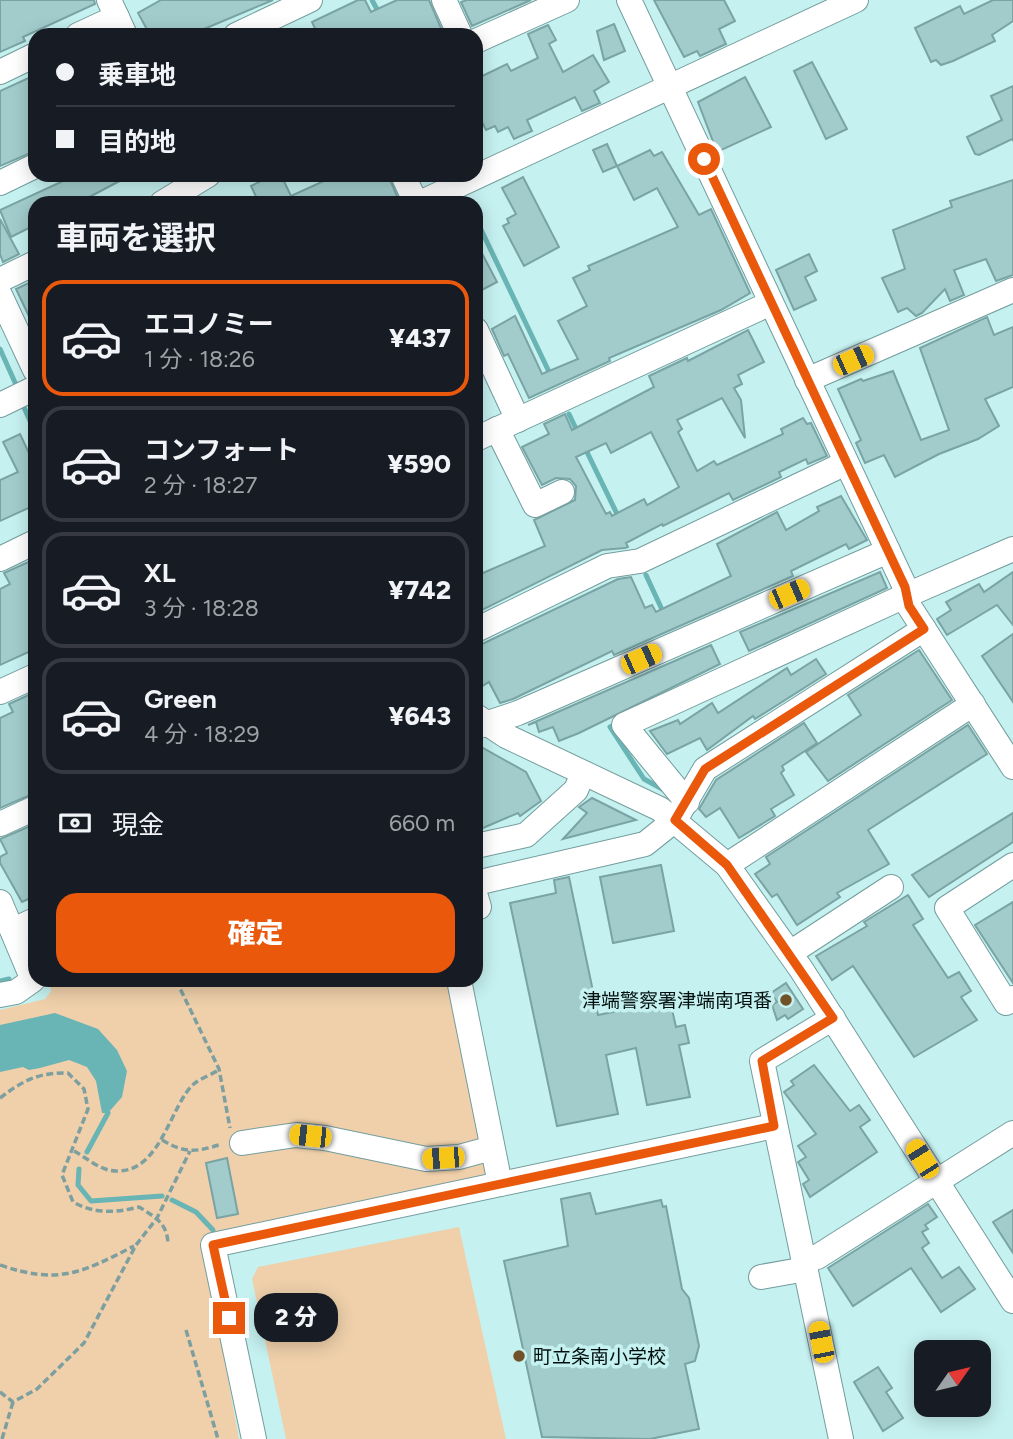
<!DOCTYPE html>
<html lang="ja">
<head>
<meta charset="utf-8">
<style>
	body { margin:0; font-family:Figtree,"Noto Sans JP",sans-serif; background:#20242c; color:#f1f3f6; height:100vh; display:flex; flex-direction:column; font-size:26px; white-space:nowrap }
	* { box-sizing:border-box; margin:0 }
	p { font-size:23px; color:#9ea1a6 }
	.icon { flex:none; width:38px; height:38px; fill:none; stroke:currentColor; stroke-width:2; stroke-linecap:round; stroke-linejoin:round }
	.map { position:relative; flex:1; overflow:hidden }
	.drawer { position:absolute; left:28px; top:196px; width:455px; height:791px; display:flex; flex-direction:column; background:#171b24; border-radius:21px; box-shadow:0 4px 18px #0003 }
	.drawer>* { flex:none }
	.top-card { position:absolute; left:28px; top:28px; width:455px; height:154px; border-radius:21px; box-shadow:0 4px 18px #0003; display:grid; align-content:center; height:154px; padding:0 28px; background:#171b24 }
	.needle { width:46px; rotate:56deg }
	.buttons { position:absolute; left:914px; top:1340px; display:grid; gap:14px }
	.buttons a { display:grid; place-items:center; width:77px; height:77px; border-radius:14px; background:#171b24; box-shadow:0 4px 18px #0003; font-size:35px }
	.end { position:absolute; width:32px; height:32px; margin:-16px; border:9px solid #ea580c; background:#fff; box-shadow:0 0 0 4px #fff }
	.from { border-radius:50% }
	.bubble { position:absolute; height:49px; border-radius:21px; background:#171b24; box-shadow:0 4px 18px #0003; font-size:23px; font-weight:800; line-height:49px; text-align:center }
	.car { position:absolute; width:21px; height:42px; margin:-21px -10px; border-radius:9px; box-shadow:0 0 5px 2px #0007; background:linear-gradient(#f5c518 24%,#345 0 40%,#f5c518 0 76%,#345 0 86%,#f5c518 0) }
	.top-card b { display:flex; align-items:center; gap:24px; height:66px; font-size:26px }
	.top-card b+b { border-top:2px solid #363941 }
	.top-card i { width:18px; height:18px; background:#f1f3f6 }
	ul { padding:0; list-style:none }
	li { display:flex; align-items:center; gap:21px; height:116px; margin:0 14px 10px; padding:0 14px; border:4px solid #363941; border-radius:21px }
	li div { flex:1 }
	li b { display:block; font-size:26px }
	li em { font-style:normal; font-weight:800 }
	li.active { border-color:#ea580c }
	li>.icon { width:63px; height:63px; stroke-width:1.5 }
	h2 { padding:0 28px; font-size:32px; line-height:84px }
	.pay { display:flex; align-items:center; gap:18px; height:77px; padding:0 28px; font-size:26px }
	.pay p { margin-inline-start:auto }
	.action { display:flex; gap:14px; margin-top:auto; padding:14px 28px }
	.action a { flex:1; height:80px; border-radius:21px; background:#ea580c; color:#fff; font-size:28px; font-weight:800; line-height:80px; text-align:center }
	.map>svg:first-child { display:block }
	.green { fill:#efd0ab }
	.water { fill:#69b4b4 }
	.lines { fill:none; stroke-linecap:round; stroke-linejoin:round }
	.stream { stroke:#69b4b4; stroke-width:5 }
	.building { fill:#a2cccc; stroke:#7aa3a3; stroke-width:2; fill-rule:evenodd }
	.minor-casing { stroke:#749d9d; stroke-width:26 }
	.path { stroke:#7e9f9f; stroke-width:3.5; stroke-dasharray:7 3.5; stroke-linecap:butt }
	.minor { stroke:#fff; stroke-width:24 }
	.route { stroke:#ea580c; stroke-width:9 }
	.poi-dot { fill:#715228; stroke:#c5f1f0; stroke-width:2.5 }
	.labels { text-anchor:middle; stroke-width:7; stroke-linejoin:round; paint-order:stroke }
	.poi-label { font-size:19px; fill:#020f0f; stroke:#c5f1f0; text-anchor:end }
</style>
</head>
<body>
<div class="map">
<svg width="1013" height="1439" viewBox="0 0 1013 1439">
	<rect width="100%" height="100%" fill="#c5f1f0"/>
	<g class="green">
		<polygon points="49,980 447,980 486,1177 202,1238 239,1439 0,1439 0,1010 45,999 51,991"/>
		<polygon points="459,1227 506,1439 286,1439 252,1279 258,1267"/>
	</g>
	<polygon class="water" points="55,1013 98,1029 117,1050 127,1071 122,1097 108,1113 102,1113 96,1081 87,1067 69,1060 40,1068 29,1070 23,1067 0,1072 0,1025"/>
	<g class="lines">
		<g class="stream">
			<polyline points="372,0 379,13"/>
			<polyline points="467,200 468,203"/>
			<polyline points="476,219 551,376"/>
			<polyline points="0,349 17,387"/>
			<polyline points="22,403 35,432"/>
			<polyline points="569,414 578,433"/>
			<polyline points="585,448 619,518"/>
			<polyline points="646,575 664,614"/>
			<polyline points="616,724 610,727 644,779 664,790"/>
			<polyline points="0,981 9,979"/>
			<polyline points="87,1152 108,1113"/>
			<polyline points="79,1169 78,1185 91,1201 162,1196"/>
			<polyline points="172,1200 196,1212 213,1230"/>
		</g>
	</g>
	<g class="building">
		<polygon points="0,0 94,0 95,4 23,37 25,41 0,52"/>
		<polygon points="161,0 273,0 204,29 207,35 150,35 138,13"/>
		<polygon points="358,0 365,0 371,12 397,0 429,0 444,35 318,35 312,22"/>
		<polygon points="467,0 531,0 472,26 461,2"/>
		<polygon points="654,0 724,0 735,21 719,29 726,44 700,56 697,51 684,57"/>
		<polygon points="993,0 1013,0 1013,21 992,35 995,41 953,61 941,65 936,60 931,62 915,28 960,6 964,14"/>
		<polygon points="614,24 625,51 604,60 597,31"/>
		<polygon points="548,25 556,40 549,44 563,72 593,55 609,82 594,91 600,103 582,111 575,97 527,120 532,131 514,139 508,127 498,132 495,126 486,130 482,122 476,125 476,79 507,64 511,71 538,58 528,34"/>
		<polygon points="812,62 847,129 826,139 794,71"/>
		<polygon points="35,75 35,151 0,166 0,91"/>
		<polygon points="745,77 771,127 717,152 698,102"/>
		<polygon points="1013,86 1013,141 1012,139 979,155 975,154 967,137 1002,120 991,96"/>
		<polygon points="607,144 617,166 603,172 593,150"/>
		<polygon points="650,150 654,156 662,152 699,215 711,209 750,293 721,310 609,358 610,361 529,398 508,354 504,356 492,329 515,316 542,374 578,359 558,321 587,306 573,278 590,270 588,266 678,227 657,188 634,200 617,166"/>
		<polygon points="76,175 131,175 78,203 35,203 35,225 11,237 0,210"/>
		<polygon points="273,175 281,175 291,196 337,175 388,175 400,203 259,203 251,186"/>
		<polygon points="523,177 559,247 524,266 503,226 509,223 507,219 516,214 502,188"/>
		<polygon points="1013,180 1013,275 996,281 986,259 954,270 964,295 950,301 945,289 922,313 916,316 907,308 898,312 882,278 905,269 893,230 952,207 950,201"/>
		<polygon points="0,219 19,254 3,262 0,254"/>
		<polygon points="476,242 497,282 476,293"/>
		<polygon points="809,254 817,271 805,277 816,300 794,310 776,270"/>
		<polygon points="35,280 35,329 16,289"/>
		<polygon points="987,317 994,335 1013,327 1013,387 985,399 999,426 978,439 939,454 895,477 884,455 865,463 856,443 861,440 838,389 861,379 863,381 893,371 921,440 949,430 920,348"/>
		<path d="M748,330L764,362L738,375L742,384L734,388L741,400L745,438L722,398L677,420L682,429L678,432L697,471L714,461L717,465L783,434L781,429L803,418L807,424L811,423L827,456L808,464L806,459L779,472L781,477L733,500L729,493L663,526L662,524L626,543L628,547L625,548L602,550L476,613V576L545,546L534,520L575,500L576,486L570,479L556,478L542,485L522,447L549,434L544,424L565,414L572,430L654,387L649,376L687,358L688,361ZM651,432L679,487L647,505L644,499L612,516L610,512L606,514L576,457L606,443L611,453Z"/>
		<polygon points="20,434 35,466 35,505 0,521 0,480 18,472 3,442"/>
		<polygon points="841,496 867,540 849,549 846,544 791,571 793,576 614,655 612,651 513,699 500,703 489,682 476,690 476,647 618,579 631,577 645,608 652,605 656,612 731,576 717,544 777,512 786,530 819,511 817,507"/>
		<polygon points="35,559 35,649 0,665 0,589 10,584 4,573"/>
		<polygon points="880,572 887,588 749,651 740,632"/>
		<polygon points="1013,572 1013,625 997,605 947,635 937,619 951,610 946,602 979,584 984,592"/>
		<polygon points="1013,634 1013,702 982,656"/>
		<polygon points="711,645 720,664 579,733 559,741 553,727 539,732 536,722 528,725"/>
		<polygon points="919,650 952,700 828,781 806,752 861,715 848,695"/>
		<polygon points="816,659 826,674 755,719 753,716 707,750 700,738 667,754 650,731 678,720 680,724 712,703 718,713 787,668 791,675"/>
		<polygon points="35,692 35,793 0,808 0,718 13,712 9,704"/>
		<polygon points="804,723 817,743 782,766 784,770 781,773 794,795 771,809 775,816 739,838 720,808 706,817 699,809 716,780"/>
		<polygon points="968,725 987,754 868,830 889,864 837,893 840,897 797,925 777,894 772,897 755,874 770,864 766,857"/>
		<polygon points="476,744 526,772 541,801 520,816 518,813 476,831"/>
		<polygon points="592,798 636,820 563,839 587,813 579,807"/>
		<polygon points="1013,813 1013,842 929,897 912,875"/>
		<polygon points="35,824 35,896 22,902 0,863 0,857 7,853 0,839"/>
		<polygon points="661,865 674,931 613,943 600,877"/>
		<polygon points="569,877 598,1015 628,1009 627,1004 669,996 676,1027 685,1025 689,1043 679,1045 690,1097 647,1105 636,1048 606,1055 618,1114 557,1126 510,903 556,893 554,880"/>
		<polygon points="908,895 923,919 913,925 948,978 959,972 971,991 961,997 977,1020 914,1057 853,966 832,980 816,956 867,926 864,922"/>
		<polygon points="1013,902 1013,983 975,925"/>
		<polygon points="786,983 803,1009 788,1019 785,1015 777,1020 772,1005 777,1002 771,993"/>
		<polygon points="814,1065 850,1111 859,1105 870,1120 860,1127 877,1152 810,1197 803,1184 809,1180 798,1162 806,1157 798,1146 816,1134 784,1092 794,1085 791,1081"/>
		<polygon points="227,1158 238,1214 217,1218 206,1163"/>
		<polygon points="590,1193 596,1214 661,1200 663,1207 666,1206 682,1289 689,1298 699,1346 695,1361 685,1364 699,1429 650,1439 542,1437 504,1261 568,1246 561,1199"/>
		<polygon points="928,1204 937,1217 925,1225 928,1229 922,1232 929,1243 922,1248 942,1278 959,1267 975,1289 941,1312 911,1268 853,1306 828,1268"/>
		<polygon points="1013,1210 1013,1253 993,1222"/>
		<polygon points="878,1367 892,1388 886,1392 903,1418 883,1431 854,1382"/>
	</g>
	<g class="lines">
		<defs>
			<g id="minor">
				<polyline points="109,0 125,35"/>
				<polyline points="444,0 460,35"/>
				<polyline points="629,0 905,587 909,606 1013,767"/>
				<polyline points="78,35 117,17"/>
				<polyline points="236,35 310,0"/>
				<polyline points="476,41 567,0"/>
				<polyline points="0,72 35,55"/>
				<polyline points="403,175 416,203"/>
				<polyline points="0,183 35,166"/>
				<polyline points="162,203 208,175"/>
				<polyline points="420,203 856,0"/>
				<polyline points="0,280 35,263"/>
				<polyline points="0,295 35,370"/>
				<polyline points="476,330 518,420"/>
				<polyline points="807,380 1013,290"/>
				<polyline points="0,405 35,388"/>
				<polyline points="497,429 535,505 562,492"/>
				<polyline points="476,439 771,303"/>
				<polyline points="0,559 35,542"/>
				<polyline points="476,630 607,566 640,561 846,463"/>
				<polyline points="0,692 35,676"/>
				<polyline points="476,716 506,736 660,809 727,865 801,969 1013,1301"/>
				<polyline points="476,727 518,713 888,551"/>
				<polyline points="687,802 624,725 907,595 1013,549"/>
				<polyline points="0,824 35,808"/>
				<polyline points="476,846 526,835 576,790 583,773"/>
				<polyline points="727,865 973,704"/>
				<polyline points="1013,865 947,908 1006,1003 1013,998"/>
				<polyline points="476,883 645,844 675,820 705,769 924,629"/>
				<polyline points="476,897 479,907"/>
				<polyline points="0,902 33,980 16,992 0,995"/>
				<polyline points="13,930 35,920"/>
				<polyline points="790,953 891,887"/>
				<polyline points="459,980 500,1184"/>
				<polyline points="833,1018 762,1061 841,1439"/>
				<polyline points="242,1143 296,1135 325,1138 426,1159 459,1157 492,1148"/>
				<polyline points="805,1260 817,1257 1013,1133"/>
				<polyline points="761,1277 806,1269"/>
				<polyline points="254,1439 213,1245 774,1126"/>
			</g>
		</defs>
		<use href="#minor" class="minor-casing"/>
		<g class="path">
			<polyline points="176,980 219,1069 230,1128"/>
			<path d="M0,1098C22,1081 39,1072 68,1073L84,1089L88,1109L62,1175L73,1202C95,1214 115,1213 139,1207C155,1217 167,1223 168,1243"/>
			<path d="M162,1140C186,1154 196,1152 222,1144"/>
			<path d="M74,1151C87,1158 102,1172 118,1171C162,1171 171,1102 195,1083C202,1078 212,1074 219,1070"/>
			<path d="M0,1265C58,1285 82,1273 134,1246"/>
			<polyline points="186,1330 218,1439"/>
			<polyline points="0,1392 13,1402 37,1389 84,1343 136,1245 157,1218 190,1151"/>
			<polyline points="2,1439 13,1402"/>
		</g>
		<use href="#minor" class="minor"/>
	</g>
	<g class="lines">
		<polyline class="route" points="229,1318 213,1245 774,1126 762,1061 833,1018 727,865 675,820 705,769 924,629 909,606 905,587 704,159"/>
	</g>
	<g class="poi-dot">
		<circle cx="786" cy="1000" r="7"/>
		<circle cx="519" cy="1356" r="7"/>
	</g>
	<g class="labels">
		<g class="poi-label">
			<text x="772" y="1007">津端警察署津端南項番</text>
			<text x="533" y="1363" text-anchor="start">町立条南小学校</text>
		</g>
	</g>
</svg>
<div class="buttons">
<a><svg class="needle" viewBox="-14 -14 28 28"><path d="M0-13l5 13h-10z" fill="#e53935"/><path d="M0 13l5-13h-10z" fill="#9ea1a6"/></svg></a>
</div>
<i class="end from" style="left:704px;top:159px"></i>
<i class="end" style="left:229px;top:1318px"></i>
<div class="bubble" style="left:254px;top:1293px;width:84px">2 分</div>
<i class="car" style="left:853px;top:360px;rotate:66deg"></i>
<i class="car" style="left:789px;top:594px;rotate:67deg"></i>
<i class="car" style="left:641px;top:659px;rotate:66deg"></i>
<i class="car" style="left:310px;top:1136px;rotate:276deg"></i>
<i class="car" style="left:443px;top:1158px;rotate:266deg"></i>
<i class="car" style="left:922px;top:1159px;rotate:328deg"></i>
<i class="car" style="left:821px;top:1342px;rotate:349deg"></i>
<div class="top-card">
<b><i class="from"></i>乗車地</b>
<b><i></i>目的地</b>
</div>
<section class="drawer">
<h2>車両を選択</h2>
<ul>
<li class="active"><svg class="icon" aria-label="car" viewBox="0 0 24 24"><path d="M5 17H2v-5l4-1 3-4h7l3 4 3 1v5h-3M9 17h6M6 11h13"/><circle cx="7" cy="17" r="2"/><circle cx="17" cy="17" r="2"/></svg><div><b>エコノミー</b><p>1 分 · 18:26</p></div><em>¥437</em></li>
<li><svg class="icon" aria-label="car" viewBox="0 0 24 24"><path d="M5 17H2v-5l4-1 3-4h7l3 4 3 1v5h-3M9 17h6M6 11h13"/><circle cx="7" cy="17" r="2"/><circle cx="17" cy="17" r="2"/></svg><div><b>コンフォート</b><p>2 分 · 18:27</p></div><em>¥590</em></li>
<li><svg class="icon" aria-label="car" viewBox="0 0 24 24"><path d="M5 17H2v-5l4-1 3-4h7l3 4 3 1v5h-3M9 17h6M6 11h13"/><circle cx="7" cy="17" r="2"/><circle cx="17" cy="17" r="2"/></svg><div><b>XL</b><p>3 分 · 18:28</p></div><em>¥742</em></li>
<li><svg class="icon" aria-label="car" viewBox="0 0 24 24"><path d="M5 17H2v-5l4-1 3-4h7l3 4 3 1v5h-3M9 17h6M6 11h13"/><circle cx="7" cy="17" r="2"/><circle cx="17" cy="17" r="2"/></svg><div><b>Green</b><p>4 分 · 18:29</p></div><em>¥643</em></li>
</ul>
<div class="pay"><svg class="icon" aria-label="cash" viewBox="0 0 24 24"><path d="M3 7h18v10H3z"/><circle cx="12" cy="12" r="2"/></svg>現金<p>660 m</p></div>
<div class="action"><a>確定</a></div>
</section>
</div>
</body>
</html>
